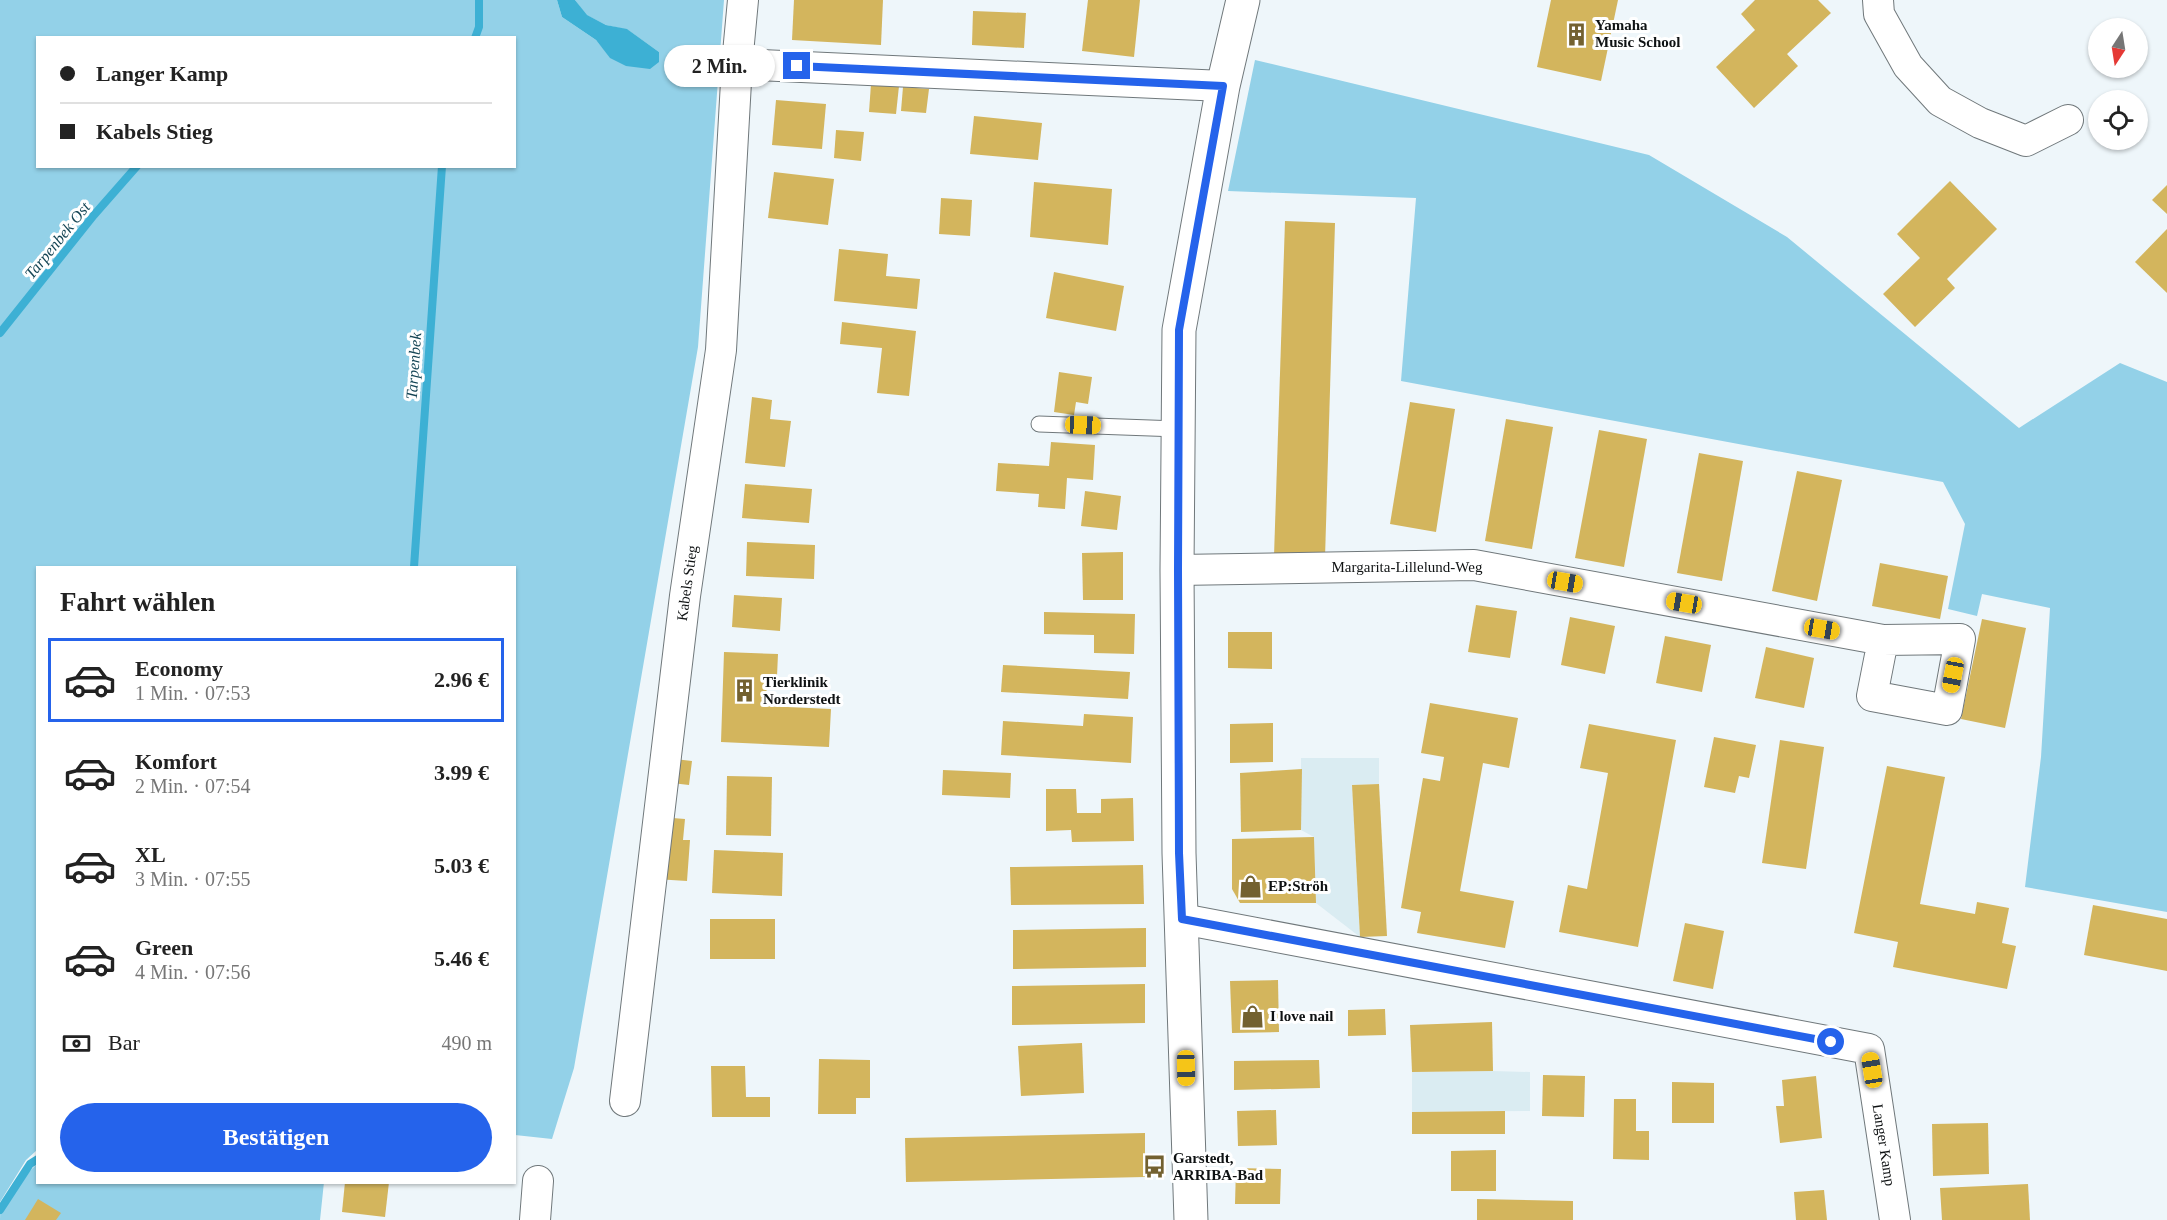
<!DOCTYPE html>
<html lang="de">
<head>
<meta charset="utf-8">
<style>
	body { margin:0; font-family:"Times New Roman",serif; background:#f6f6f6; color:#222; height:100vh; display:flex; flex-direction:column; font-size:22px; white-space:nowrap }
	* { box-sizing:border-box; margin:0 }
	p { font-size:20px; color:#767676 }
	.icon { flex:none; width:33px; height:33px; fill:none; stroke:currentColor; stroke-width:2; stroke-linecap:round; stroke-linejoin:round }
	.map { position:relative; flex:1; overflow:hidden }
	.drawer { position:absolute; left:36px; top:566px; width:480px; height:618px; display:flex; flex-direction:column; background:#fff; border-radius:0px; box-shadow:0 2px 4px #0004 }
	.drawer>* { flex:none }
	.banner { position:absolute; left:36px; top:36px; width:480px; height:132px; border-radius:0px; box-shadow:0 2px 4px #0004; display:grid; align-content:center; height:132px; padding:0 24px; background:#fff }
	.needle { width:39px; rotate:192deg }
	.tools { position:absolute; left:2088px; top:18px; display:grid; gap:12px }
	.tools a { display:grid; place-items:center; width:60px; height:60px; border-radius:50%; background:#fff; box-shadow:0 2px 4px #0004; font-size:30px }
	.end { position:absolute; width:27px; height:27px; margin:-14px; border:8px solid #2563eb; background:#fff; box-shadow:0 0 0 3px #fff }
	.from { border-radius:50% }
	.bubble { position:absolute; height:42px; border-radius:21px; background:#fff; box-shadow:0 2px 4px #0004; font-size:20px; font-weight:600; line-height:42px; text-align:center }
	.car { position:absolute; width:18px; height:36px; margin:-18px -9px; border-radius:8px; box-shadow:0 0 4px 2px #0007; background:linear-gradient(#f5c518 24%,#345 0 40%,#f5c518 0 76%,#345 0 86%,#f5c518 0) }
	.banner b { display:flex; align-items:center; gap:21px; height:57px; font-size:22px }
	.banner b+b { border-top:2px solid #e0e0e0 }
	.banner i { width:15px; height:15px; background:#222 }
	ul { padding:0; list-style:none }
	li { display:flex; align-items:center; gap:18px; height:84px; margin:0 12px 9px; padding:0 12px; border:3px solid transparent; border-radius:0px }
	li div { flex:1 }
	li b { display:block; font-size:22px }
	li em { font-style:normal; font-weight:600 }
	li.on { border-color:#2563eb }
	li>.icon { width:54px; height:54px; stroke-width:1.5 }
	h2 { padding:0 24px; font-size:27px; line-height:72px }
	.pay { display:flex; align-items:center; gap:15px; height:66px; padding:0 24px; font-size:22px }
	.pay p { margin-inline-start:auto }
	.button { display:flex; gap:12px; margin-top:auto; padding:12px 24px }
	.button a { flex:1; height:69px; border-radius:36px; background:#2563eb; color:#fff; font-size:24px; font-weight:600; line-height:69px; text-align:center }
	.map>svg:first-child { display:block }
	.built { fill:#daecf2 }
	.green { fill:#93d1e8; fill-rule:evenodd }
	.water { fill:#3db0d4 }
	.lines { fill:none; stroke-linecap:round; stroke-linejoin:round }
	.stream { stroke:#3db0d4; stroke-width:8 }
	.building { fill:#d3b55d }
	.lane-casing { stroke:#70787b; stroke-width:17 }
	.street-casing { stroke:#70787b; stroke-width:32 }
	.secondary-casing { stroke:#70787b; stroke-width:35 }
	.lane { stroke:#fff; stroke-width:15 }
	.street { stroke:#fff; stroke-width:30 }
	.secondary { stroke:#fff; stroke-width:33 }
	.route { stroke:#2563eb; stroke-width:8 }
	.labels { text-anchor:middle; stroke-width:6; stroke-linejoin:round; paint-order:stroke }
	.poi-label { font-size:15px; font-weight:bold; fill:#0f1213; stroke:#fff; text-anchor:start }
	.street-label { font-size:15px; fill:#0f1213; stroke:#fff }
	.water-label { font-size:16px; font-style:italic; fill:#154555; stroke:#fff }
</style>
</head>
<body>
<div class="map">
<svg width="2167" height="1220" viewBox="0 0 2167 1220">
	<rect width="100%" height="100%" fill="#eef6fa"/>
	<g class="built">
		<polygon points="1301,758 1379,758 1379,784 1352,785 1360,937 1316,903 1314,837 1301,830"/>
		<polygon points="1493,1071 1530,1072 1530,1111 1412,1112 1412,1072"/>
	</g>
	<g class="green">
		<path d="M0,0H557L562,17L596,40L611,58L659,52L628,30L606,25L586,15L575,0H724L698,347L574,1068L552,1139L515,1135L514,567H38L37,1150L26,1160L0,1202ZM38,38H514V166H38Z"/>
		<polygon points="1255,60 1649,155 1787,237 2019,428 2120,363 2167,382 2167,912 2025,887 2041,757 2050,608 1982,594 1977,616 1948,609 1965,524 1943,482 1401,381 1416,198 1228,191"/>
		<path d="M37,1164L38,1182H324L320,1220H0C0,1196 21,1180 37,1164Z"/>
	</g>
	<polygon class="water" points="557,0 575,0 587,15 606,25 627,29 659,52 659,62 650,69 626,66 610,58 596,40 562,17"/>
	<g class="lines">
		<g class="stream">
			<polyline points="475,38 479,27 479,0"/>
			<polyline points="0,333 94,215 137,166"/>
			<polyline points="414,567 442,166"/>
			<polyline points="0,1210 30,1164 38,1159"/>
		</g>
	</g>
	<g class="building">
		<polygon points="794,0 883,0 881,45 792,40"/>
		<polygon points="1088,0 1140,0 1134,57 1082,51"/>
		<polygon points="1551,0 1618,0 1601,81 1537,67"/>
		<polygon points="1755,0 1818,0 1831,13 1787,54 1798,66 1754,108 1716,67 1755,30 1741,14"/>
		<polygon points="973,11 1026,13 1024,48 972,45"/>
		<polygon points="871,84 899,86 896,114 869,112"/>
		<polygon points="903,87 929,89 926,113 901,111"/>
		<polygon points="776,100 826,104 822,149 772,145"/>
		<polygon points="974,116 1042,123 1038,160 970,154"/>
		<polygon points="836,130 864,132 861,161 834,158"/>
		<polygon points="774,172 834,179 828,225 768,218"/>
		<polygon points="1950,181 1997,229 1947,279 1955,288 1915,327 1883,294 1920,258 1897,234"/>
		<polygon points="1034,182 1112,189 1108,245 1030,237"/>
		<polygon points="2167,185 2167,214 2152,200"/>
		<polygon points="941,198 972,200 970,236 939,234"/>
		<polygon points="1285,221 1335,223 1325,558 1274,556"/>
		<polygon points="2167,229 2167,293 2135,262"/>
		<polygon points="839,249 888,254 886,276 920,279 917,309 834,301"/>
		<polygon points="1054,272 1124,286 1116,331 1046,318"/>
		<polygon points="842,322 916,331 909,396 877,393 882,348 840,344"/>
		<polygon points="1059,372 1092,377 1088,404 1076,402 1074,415 1054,412"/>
		<polygon points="752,397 772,400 770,419 791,421 785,467 745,463"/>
		<polygon points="1410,402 1455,409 1436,532 1390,524"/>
		<polygon points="1506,419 1553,427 1532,549 1485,541"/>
		<polygon points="1599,430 1647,439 1624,567 1575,558"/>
		<polygon points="1051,442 1095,445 1093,480 1067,478 1065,509 1038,507 1039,494 996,491 998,463 1049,466"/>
		<polygon points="1699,453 1743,461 1722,581 1677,573"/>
		<polygon points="1797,471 1842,480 1817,601 1772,591"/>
		<polygon points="745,484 812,489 809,523 742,518"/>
		<polygon points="1085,491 1121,496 1117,530 1081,526"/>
		<polygon points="747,542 815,545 814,579 746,576"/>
		<polygon points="1123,552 1123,600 1083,600 1082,553"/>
		<polygon points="1880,563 1948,576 1940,619 1872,606"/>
		<polygon points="734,595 782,598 780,631 732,627"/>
		<polygon points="1476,605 1517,611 1510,658 1468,652"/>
		<polygon points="1044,612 1135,614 1134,654 1094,653 1094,635 1044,634"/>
		<polygon points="1570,617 1615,626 1605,674 1561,665"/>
		<polygon points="1982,619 2026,628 2005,728 1961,719"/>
		<polygon points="1228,632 1272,632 1272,669 1228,668"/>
		<polygon points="1665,636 1711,645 1702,692 1656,683"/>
		<polygon points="1766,647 1814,658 1804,708 1755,698"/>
		<polygon points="724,652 778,654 777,676 767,676 766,706 831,709 829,747 721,742"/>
		<polygon points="1003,665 1130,672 1128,699 1001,692"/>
		<polygon points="1430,703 1518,718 1509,768 1483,763 1460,891 1514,901 1505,948 1417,933 1421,912 1401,908 1423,778 1440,781 1444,757 1421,753"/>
		<polygon points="1084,714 1133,717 1131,763 1001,755 1003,721 1083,726"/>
		<polygon points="1273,723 1273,762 1230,763 1230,724"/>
		<polygon points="1589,724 1676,740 1638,947 1559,932 1568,885 1587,889 1608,773 1580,768"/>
		<polygon points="1714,737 1756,745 1749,778 1739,776 1735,793 1704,787"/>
		<polygon points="1780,740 1824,747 1806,869 1762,863"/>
		<polygon points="666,758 692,761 689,785 663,782"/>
		<polygon points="1887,766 1945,777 1920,904 1975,914 1977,902 2009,908 2002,943 2016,946 2007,989 1893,967 1898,942 1854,933"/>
		<polygon points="1302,769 1301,830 1241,832 1240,773"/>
		<polygon points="943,770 1011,773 1010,798 942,795"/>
		<polygon points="727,776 772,777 771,836 726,835"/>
		<polygon points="1379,784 1387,936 1360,937 1352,785"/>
		<polygon points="1046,789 1076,789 1077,813 1101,813 1101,799 1133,798 1134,841 1072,842 1071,830 1046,831"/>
		<polygon points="660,817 685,819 683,840 690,840 687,881 655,879"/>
		<polygon points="1314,837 1316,903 1240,903 1232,889 1232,839"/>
		<polygon points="714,850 783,853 782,896 712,893"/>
		<polygon points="1143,865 1144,904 1011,905 1010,867"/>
		<polygon points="2093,905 2167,919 2167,971 2084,955"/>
		<rect x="710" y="919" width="65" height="40"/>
		<polygon points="1685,923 1724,931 1713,989 1673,981"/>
		<polygon points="1146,928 1146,967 1013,969 1013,930"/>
		<polygon points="1278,980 1279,1032 1232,1033 1230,981"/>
		<polygon points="1145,984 1145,1023 1012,1025 1012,986"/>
		<polygon points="1385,1009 1386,1035 1348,1036 1348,1010"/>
		<polygon points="1492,1022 1493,1071 1412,1072 1410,1025"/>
		<polygon points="1082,1043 1084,1093 1021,1096 1018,1046"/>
		<polygon points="819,1059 870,1060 870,1098 856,1098 856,1114 818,1114"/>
		<polygon points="1319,1060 1320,1088 1234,1090 1234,1061"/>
		<polygon points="711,1066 745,1066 746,1097 770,1097 770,1117 712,1117"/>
		<polygon points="1543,1075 1585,1076 1584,1117 1542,1116"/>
		<polygon points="1816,1076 1822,1138 1780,1143 1776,1106 1784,1106 1782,1080"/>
		<polygon points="1672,1082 1714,1083 1714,1123 1672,1123"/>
		<polygon points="1614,1099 1636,1099 1636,1131 1649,1131 1649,1160 1613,1159"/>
		<polygon points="1276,1110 1277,1145 1238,1146 1237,1111"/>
		<polygon points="1505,1111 1505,1134 1412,1134 1412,1112"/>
		<polygon points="1988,1123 1989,1174 1933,1176 1932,1124"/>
		<polygon points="1145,1133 1145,1177 906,1182 905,1138"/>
		<polygon points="1496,1150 1496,1191 1451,1191 1451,1151"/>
		<polygon points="1236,1168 1281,1169 1280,1204 1235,1204"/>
		<polygon points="345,1182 389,1182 385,1217 342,1212"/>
		<polygon points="2028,1184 2030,1220 1942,1220 1940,1188"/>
		<polygon points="1824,1190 1827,1220 1796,1220 1794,1192"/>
		<polygon points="38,1199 61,1213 56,1220 25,1220"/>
		<polygon points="1477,1199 1573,1201 1573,1220 1477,1220"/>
	</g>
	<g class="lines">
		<defs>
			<polyline id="lane" points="1039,424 1178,429"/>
			<g id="street">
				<polyline points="1878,0 1879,14 1908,66 1940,101 1980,123 2026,141 2068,120"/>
				<polyline points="737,64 1223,86"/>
				<polyline points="1177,570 1474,565 1883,640 1960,639 1947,710 1872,696 1883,640"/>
				<polyline points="1182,919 1869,1049 1895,1220"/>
				<polyline points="625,1101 685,596 721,350 737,64 743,0"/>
				<polyline points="535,1220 538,1181"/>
			</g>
			<polyline id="secondary" points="1191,1220 1179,853 1177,570 1179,330 1223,86 1243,0"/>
		</defs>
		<use href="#lane" class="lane-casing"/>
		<use href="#street" class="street-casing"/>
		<use href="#secondary" class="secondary-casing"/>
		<use href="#lane" class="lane"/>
		<use href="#street" class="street"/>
		<use href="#secondary" class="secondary"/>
	</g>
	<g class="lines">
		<polyline class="route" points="797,66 1223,86 1179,330 1178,570 1179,853 1182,919 1831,1042"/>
	</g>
	<defs>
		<symbol id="building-bare" viewBox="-9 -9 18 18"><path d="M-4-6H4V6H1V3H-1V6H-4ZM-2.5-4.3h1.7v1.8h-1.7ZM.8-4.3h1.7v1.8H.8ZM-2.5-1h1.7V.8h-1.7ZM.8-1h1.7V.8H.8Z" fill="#736130" stroke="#fff" stroke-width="2.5" paint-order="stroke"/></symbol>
		<symbol id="shop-bare" viewBox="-9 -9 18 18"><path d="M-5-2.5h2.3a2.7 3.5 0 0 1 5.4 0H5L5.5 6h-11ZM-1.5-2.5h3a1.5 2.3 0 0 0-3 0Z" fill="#736130" stroke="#fff" stroke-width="2.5" paint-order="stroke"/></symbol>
		<symbol id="bus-bare" viewBox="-9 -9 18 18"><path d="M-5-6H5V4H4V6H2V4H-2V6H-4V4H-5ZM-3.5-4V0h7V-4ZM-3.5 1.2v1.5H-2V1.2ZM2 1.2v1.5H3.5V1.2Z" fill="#736130" stroke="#fff" stroke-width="2.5" paint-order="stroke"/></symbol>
	</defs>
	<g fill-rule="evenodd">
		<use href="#building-bare" x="1560" y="18" width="33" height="33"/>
		<use href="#building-bare" x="728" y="674" width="33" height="33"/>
		<use href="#shop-bare" x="1234" y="870" width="33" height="33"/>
		<use href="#shop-bare" x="1236" y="1000" width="33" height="33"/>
		<use href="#bus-bare" x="1138" y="1150" width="33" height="33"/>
	</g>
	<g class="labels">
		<g class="poi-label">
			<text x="1595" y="30">Yamaha<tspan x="1595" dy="17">Music School</tspan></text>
			<text x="763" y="687">Tierklinik<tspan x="763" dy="17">Norderstedt</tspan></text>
			<text x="1268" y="891">EP:Ströh</text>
			<text x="1270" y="1021">I love nail</text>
			<text x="1173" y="1163">Garstedt,<tspan x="1173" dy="17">ARRIBA-Bad</tspan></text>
		</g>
		<g class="street-label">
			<text x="1407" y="572">Margarita-Lillelund-Weg</text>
			<text transform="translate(687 583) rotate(-82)" y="5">Kabels Stieg</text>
			<text transform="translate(1884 1145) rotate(81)" y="5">Langer Kamp</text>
		</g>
		<g class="water-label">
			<text transform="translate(57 240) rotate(-51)" y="6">Tarpenbek Ost</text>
			<text transform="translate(413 366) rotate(-86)" y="6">Tarpenbek</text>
		</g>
	</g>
</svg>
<div class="tools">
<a><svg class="needle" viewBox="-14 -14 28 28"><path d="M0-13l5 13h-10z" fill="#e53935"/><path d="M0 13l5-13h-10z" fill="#767676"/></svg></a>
<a><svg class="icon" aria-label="locate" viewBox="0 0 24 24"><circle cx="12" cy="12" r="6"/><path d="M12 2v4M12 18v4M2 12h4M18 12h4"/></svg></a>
</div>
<i class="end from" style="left:1831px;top:1042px"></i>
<i class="end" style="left:797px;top:66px"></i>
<div class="bubble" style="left:664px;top:45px;width:111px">2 Min.</div>
<i class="car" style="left:1083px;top:425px;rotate:92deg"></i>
<i class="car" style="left:1565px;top:582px;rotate:100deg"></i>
<i class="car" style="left:1684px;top:603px;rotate:280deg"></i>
<i class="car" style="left:1822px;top:629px;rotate:100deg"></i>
<i class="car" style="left:1953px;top:675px;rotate:191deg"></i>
<i class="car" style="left:1186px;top:1068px;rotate:179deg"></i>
<i class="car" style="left:1872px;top:1070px;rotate:351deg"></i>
<div class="banner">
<b><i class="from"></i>Langer Kamp</b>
<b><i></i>Kabels Stieg</b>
</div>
<section class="drawer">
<h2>Fahrt wählen</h2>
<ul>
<li class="on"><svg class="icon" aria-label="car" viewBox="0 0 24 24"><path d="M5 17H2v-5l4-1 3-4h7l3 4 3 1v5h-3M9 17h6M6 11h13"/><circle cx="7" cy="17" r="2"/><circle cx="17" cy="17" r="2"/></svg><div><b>Economy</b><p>1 Min. · 07:53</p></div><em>2.96 €</em></li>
<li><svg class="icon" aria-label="car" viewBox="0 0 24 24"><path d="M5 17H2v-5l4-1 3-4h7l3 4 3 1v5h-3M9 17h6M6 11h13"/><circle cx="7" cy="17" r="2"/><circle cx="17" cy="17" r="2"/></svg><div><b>Komfort</b><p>2 Min. · 07:54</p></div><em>3.99 €</em></li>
<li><svg class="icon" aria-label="car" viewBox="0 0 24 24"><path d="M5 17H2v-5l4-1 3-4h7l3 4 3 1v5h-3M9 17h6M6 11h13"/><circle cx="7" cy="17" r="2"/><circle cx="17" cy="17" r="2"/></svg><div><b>XL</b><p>3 Min. · 07:55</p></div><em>5.03 €</em></li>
<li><svg class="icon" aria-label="car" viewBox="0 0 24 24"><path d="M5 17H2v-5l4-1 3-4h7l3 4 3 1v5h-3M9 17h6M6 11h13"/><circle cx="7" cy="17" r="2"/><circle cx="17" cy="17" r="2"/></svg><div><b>Green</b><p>4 Min. · 07:56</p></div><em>5.46 €</em></li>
</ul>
<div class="pay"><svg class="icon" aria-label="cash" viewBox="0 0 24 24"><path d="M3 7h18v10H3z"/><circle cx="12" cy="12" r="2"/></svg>Bar<p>490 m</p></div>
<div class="button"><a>Bestätigen</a></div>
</section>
</div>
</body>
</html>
